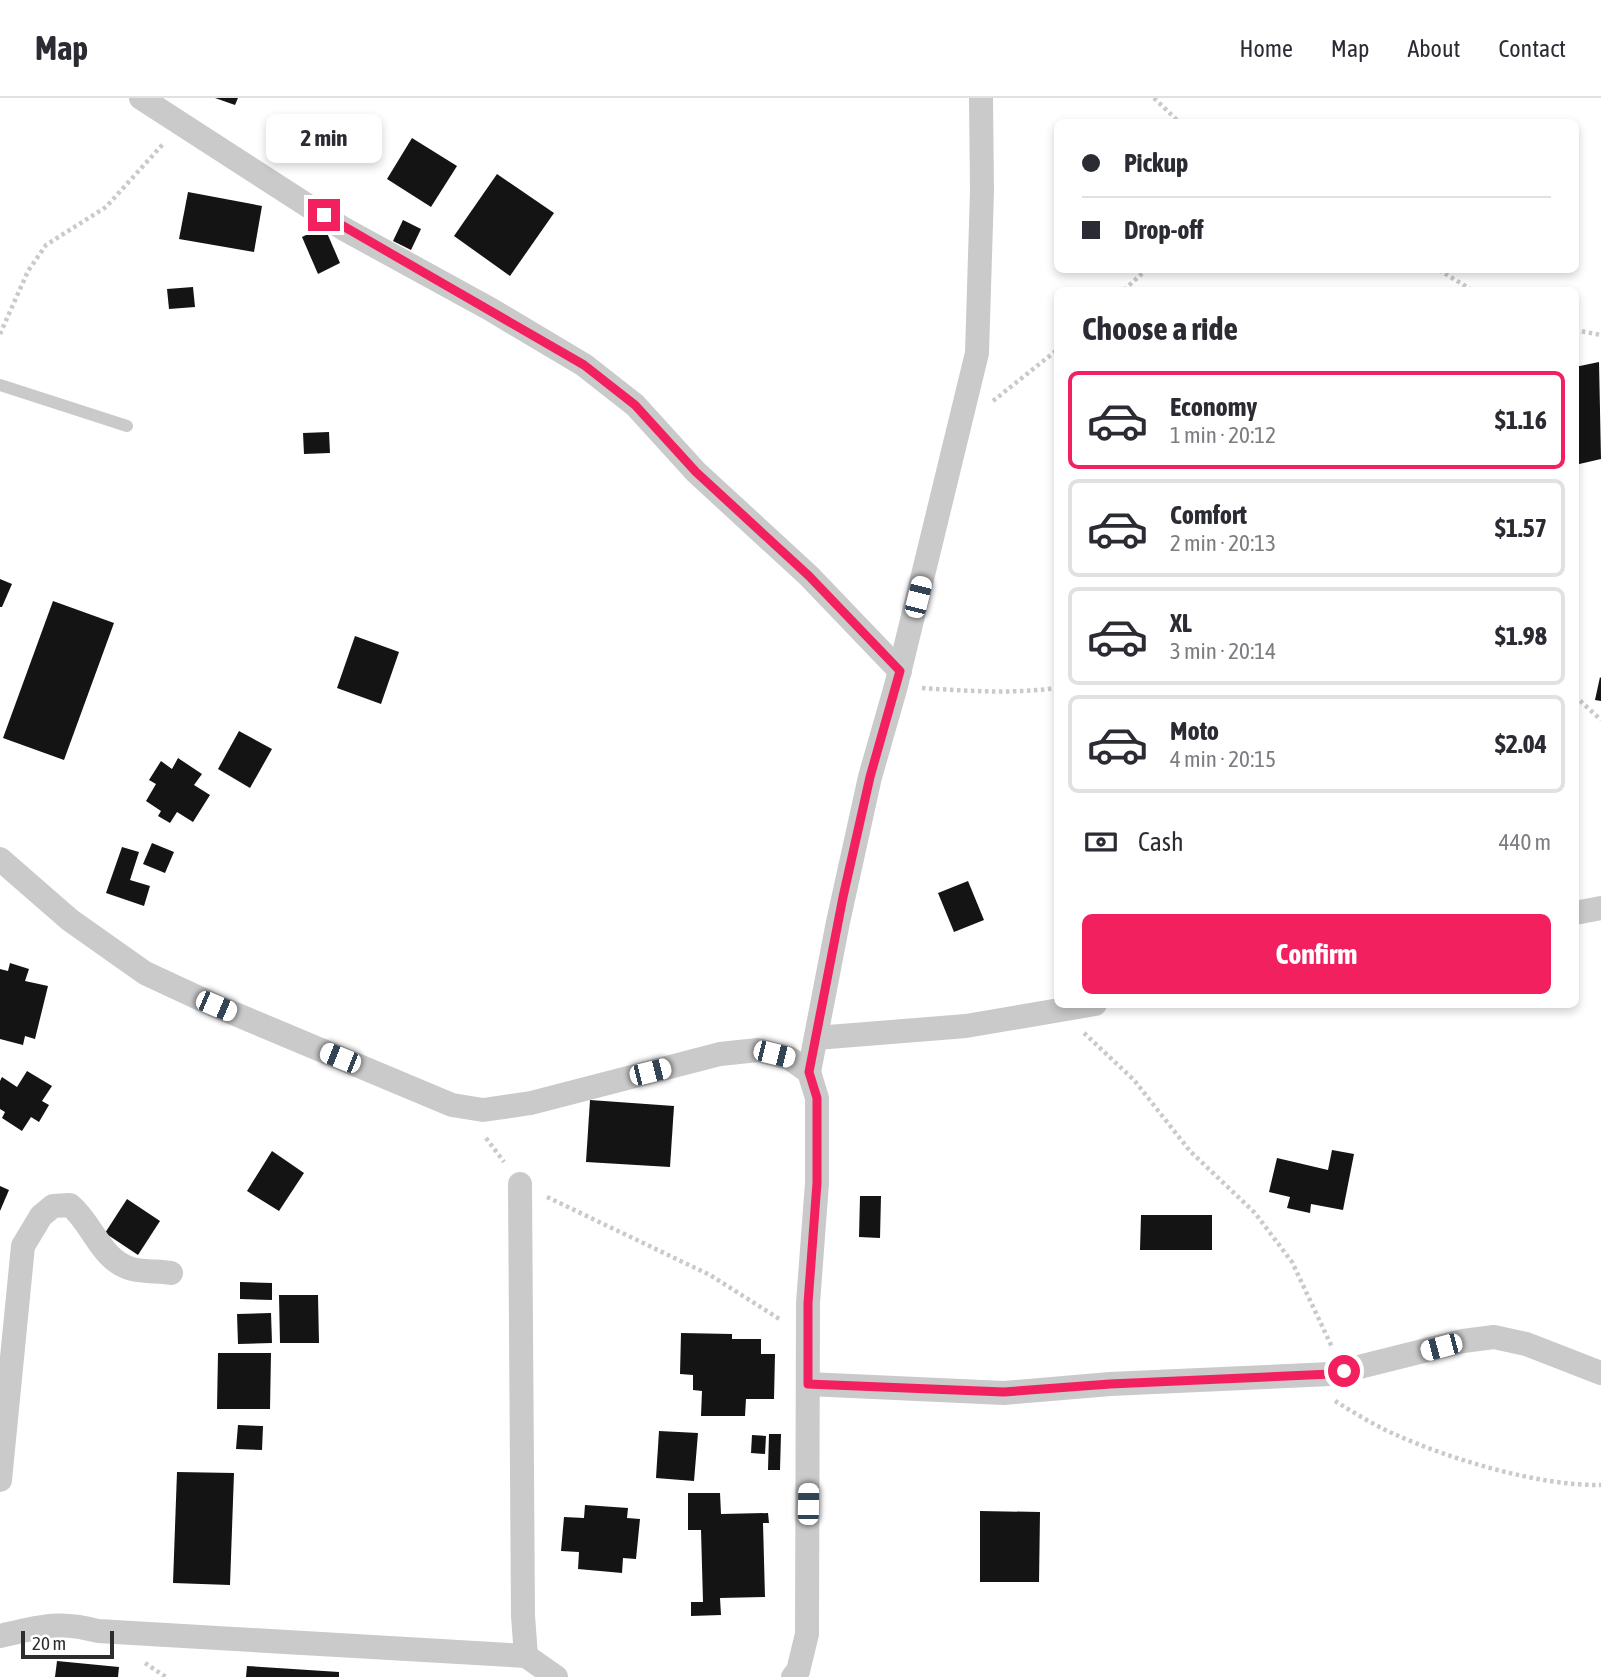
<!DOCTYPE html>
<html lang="en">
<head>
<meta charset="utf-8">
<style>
	body { margin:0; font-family:"Asap Condensed",sans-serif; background:#f2f2f3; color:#2b2b33; height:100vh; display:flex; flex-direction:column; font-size:26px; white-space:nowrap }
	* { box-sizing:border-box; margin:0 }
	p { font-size:23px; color:#7c7c81 }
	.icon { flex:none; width:38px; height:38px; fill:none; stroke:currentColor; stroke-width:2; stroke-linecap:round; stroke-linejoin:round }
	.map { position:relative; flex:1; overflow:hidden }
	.drawer { position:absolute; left:1054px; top:189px; width:525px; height:721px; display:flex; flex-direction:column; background:#fff; border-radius:10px; box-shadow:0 4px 10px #0003 }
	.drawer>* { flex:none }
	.top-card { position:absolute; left:1054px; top:21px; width:525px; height:154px; border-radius:10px; box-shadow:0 4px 10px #0003; display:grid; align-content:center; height:154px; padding:0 28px; background:#fff }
	.scale { position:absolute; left:21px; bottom:18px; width:93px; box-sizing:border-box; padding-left:7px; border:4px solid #2d2d2d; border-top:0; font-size:19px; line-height:24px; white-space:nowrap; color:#2d2d2d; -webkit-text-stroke:5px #fff; paint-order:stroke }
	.end { position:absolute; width:32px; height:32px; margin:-16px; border:9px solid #f32060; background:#fff; box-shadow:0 0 0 4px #fff }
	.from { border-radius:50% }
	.bubble { position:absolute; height:49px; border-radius:10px; background:#fff; box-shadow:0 4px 10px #0003; font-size:23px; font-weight:700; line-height:49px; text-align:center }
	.car { position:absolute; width:21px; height:42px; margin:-21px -10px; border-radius:9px; box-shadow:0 0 5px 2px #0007; background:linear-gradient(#fff 24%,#345 0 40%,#fff 0 76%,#345 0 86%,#fff 0) }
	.top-card b { display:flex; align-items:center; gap:24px; height:66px; font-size:26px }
	.top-card b+b { border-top:2px solid #e1e1e2 }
	.top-card i { width:18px; height:18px; background:#2b2b33 }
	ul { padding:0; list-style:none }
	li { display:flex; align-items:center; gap:21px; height:98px; margin:0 14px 10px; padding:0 14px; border:4px solid #e1e1e2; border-radius:10px }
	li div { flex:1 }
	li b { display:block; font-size:26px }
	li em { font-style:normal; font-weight:700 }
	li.current { border-color:#f32060 }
	li>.icon { width:63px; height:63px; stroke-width:1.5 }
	h2 { padding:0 28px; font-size:32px; line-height:84px }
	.pay { display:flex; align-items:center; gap:18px; height:77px; padding:0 28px; font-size:26px }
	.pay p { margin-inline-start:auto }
	.action { display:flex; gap:14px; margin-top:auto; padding:14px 28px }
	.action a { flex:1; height:80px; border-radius:10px; background:#f32060; color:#fff; font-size:28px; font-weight:700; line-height:80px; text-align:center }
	header { display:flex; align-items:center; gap:42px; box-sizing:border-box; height:98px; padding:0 35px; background:#fff; border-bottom:2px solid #e1e1e2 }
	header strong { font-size:33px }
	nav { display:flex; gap:38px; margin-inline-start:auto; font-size:24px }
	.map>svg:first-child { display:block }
	.building { fill:#141414 }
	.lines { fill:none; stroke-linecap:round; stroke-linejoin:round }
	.path { stroke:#cacaca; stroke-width:4.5; stroke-dasharray:3.5 3.5; stroke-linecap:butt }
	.service { stroke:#cacaca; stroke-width:12 }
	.minor { stroke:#cacaca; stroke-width:24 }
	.route { stroke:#f32060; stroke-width:9 }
</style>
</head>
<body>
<header>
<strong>Map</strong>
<nav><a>Home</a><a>Map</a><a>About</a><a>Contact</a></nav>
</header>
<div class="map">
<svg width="1601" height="1579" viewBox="0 0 1601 1579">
	<rect width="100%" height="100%" fill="#fff"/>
	<g class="building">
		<polygon points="215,0 238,0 235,7"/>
		<polygon points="412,40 457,68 431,109 387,81"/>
		<polygon points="497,76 554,115 510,178 454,138"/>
		<polygon points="188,94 262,108 254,154 179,141"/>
		<polygon points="403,122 421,131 411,152 393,143"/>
		<polygon points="324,128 340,165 318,176 302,139"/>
		<polygon points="193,189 195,209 169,211 167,191"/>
		<polygon points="1599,264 1601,361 1575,367 1575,269"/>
		<polygon points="329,334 330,355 304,356 303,335"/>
		<polygon points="0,481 12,486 2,509 0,509"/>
		<polygon points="53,503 114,525 64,662 3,640"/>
		<polygon points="355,538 399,554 381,606 337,590"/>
		<polygon points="1600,579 1601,580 1601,603 1595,602"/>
		<polygon points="239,633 272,651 250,690 218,671"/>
		<polygon points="178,660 202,676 194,687 210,697 193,724 177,714 170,725 158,718 161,713 146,703 156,686 149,682 161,663 172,671"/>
		<polygon points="152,745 174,754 165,775 143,766"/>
		<polygon points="122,749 139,754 130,782 150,788 144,808 106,795"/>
		<polygon points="968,783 984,822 954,834 938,795"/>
		<polygon points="10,865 29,871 25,883 48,888 35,941 25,938 23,947 0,941 0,871 8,873"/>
		<polygon points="27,973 52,988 42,1003 49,1007 39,1024 31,1019 22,1033 2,1020 5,1014 0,1011 0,983 2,979 17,989"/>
		<polygon points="590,1002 674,1008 670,1069 586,1064"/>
		<polygon points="1332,1052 1354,1056 1343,1112 1311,1106 1310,1115 1287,1110 1290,1099 1269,1094 1277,1060 1328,1072"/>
		<polygon points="272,1053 304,1075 279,1113 247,1093"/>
		<polygon points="0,1088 9,1092 0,1113"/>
		<polygon points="860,1098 881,1098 880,1140 859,1139"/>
		<polygon points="127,1101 160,1123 138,1157 105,1135"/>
		<polygon points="1141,1117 1212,1117 1212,1152 1140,1152"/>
		<polygon points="240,1184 272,1185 272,1202 240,1201"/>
		<polygon points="279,1197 318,1197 319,1245 280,1245"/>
		<polygon points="271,1215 272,1245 238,1246 237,1216"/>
		<polygon points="681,1235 732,1236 732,1241 761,1241 761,1256 775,1256 774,1301 746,1301 745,1318 701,1318 702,1293 693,1292 693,1277 680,1276"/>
		<polygon points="218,1255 271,1255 270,1311 217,1311"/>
		<polygon points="238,1327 263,1328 262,1352 236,1351"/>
		<polygon points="659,1333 698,1335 694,1383 656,1380"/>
		<polygon points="769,1336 781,1336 780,1372 768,1372"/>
		<polygon points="752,1337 766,1338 765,1356 751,1355"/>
		<polygon points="177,1374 234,1375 230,1487 173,1485"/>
		<polygon points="688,1395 720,1395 721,1416 768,1415 769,1425 763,1425 765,1499 720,1500 721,1517 691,1518 691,1504 703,1504 701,1432 688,1432"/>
		<polygon points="585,1407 628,1410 627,1420 640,1421 636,1461 623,1460 622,1475 578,1471 579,1454 561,1453 564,1419 584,1420"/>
		<polygon points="980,1413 1040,1414 1039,1484 980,1484"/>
		<polygon points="57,1563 119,1569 118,1579 55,1579"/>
		<polygon points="247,1568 339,1574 339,1579 246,1579"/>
	</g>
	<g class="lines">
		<g class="path">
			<polyline points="1154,0 1179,24"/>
			<polyline points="1439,172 1472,192"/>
			<polyline points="1124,192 1146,172"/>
			<polyline points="1575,232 1601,237"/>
			<polyline points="0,236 28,173 46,147 106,109 164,45"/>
			<polyline points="993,303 1057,252"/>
			<path d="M922,590C967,593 1012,596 1057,590"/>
			<polyline points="1575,598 1601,622"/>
			<polyline points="1084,935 1134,982 1190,1053 1255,1115 1292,1164 1332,1249"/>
			<polyline points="486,1040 504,1064"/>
			<polyline points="547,1099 710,1177 781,1222"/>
			<path d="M1335,1303C1353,1314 1372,1326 1392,1335C1449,1361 1538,1388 1601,1387"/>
			<polyline points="145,1565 166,1579"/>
		</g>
		<polyline class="service" points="0,287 127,328"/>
		<g class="minor">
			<polyline points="141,0 344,131 490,211 584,267 635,307 696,374 809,478 900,573"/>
			<polyline points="0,761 70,822 145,875 216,908 452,1007 483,1012 531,1005 720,956 758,952 789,960 809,974 817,1000 817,1085 808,1205 807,1536 798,1573 793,1579"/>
			<polyline points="1575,815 1601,810"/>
			<polyline points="816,940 966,928 1095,906"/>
			<polyline points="809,974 838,824 870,679 896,588 977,255 982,93 981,0"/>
			<polyline points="520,1086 523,1518 526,1558 556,1579"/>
			<polyline points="808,1286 1004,1295 1110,1286 1331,1276 1463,1243 1494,1239 1526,1246 1601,1275"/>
			<path d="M0,1382L23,1148L41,1118L53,1108L70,1107C93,1126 101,1163 132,1171C144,1174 159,1173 171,1175"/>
			<path d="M0,1538C38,1529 59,1522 98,1533L526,1558"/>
		</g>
	</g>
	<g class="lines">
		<polyline class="route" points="324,117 584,267 635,307 696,374 809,478 900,573 870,679 843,799 809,974 817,1000 817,1085 808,1205 808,1286 1004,1294 1110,1286 1331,1276 1344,1273"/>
	</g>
</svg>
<div class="scale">20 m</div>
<i class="end from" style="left:1344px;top:1273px"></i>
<i class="end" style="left:324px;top:117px"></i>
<div class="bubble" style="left:266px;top:16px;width:116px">2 min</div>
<i class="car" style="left:918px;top:499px;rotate:14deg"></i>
<i class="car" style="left:216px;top:908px;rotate:113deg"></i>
<i class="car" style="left:774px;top:956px;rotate:104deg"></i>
<i class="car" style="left:340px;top:960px;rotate:292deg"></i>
<i class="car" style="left:650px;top:974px;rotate:76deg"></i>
<i class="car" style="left:1441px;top:1249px;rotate:255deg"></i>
<i class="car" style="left:808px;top:1406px;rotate:1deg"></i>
<div class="top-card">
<b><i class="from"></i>Pickup</b>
<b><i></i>Drop-off</b>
</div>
<section class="drawer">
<h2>Choose a ride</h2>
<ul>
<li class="current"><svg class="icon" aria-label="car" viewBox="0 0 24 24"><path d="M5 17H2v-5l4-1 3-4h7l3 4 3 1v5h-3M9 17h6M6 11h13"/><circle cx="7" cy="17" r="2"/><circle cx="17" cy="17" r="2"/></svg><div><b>Economy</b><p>1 min · 20:12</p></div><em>$1.16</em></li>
<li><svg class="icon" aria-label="car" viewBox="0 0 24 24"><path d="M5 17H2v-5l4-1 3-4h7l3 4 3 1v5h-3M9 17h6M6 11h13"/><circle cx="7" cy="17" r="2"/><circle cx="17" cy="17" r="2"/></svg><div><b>Comfort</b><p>2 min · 20:13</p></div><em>$1.57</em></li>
<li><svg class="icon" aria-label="car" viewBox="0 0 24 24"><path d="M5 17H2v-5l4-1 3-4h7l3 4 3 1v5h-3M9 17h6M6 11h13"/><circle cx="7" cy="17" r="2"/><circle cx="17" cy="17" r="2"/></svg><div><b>XL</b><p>3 min · 20:14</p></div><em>$1.98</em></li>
<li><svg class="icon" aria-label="car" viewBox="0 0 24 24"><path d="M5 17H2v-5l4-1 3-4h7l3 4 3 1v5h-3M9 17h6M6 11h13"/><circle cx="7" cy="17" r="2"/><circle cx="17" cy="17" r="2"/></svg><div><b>Moto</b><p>4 min · 20:15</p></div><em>$2.04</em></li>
</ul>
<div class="pay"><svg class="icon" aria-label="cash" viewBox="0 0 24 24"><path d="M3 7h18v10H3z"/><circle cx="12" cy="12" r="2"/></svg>Cash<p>440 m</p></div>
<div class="action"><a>Confirm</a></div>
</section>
</div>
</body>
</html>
